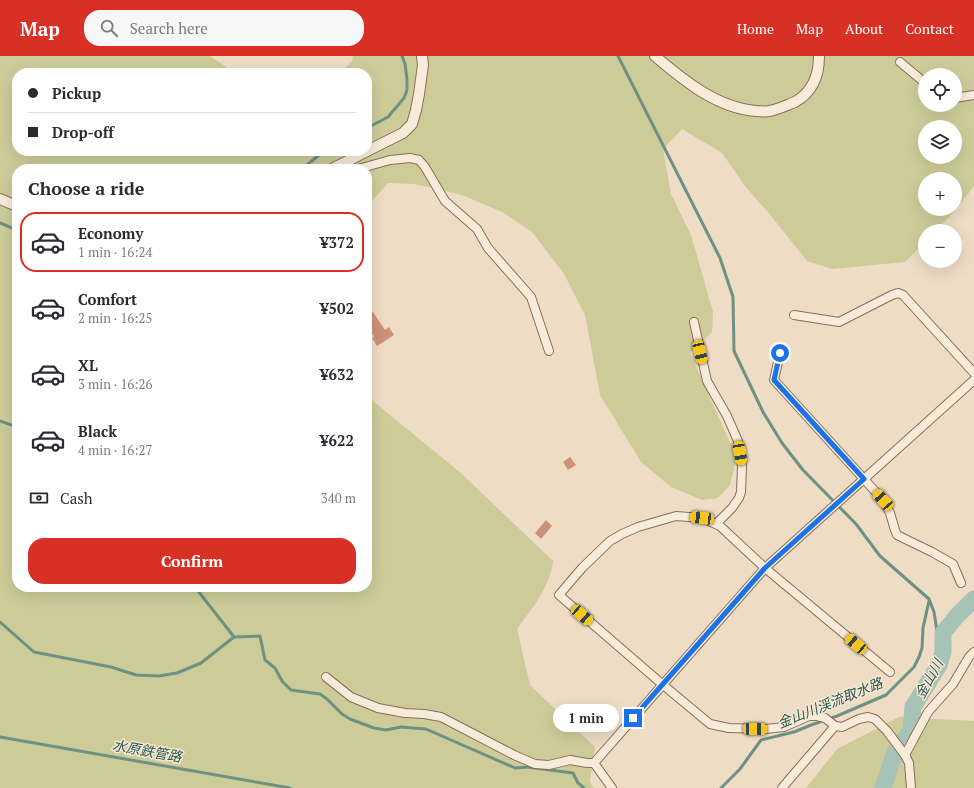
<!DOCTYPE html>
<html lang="en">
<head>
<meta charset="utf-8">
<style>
	body { margin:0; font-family:"PT Serif","Noto Sans JP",serif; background:#f7f7f7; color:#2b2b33; height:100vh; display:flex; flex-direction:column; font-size:15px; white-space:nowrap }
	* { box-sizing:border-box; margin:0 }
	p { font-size:13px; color:#7c7c81 }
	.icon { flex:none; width:22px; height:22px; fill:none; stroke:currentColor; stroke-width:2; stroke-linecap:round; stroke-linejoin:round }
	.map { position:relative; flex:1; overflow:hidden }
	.sheet { position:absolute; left:12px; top:108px; width:360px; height:428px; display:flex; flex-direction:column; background:#fff; border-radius:16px; box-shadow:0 4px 16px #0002 }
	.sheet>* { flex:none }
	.hud { position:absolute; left:12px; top:12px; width:360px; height:88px; border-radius:16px; box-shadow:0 4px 16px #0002; display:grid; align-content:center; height:88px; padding:0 16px; background:#fff }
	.tools { position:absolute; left:918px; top:12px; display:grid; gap:8px }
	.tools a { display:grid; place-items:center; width:44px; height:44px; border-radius:50%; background:#fff; box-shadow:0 4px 16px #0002; font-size:20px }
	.end { position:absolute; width:18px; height:18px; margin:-9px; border:5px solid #1a73e8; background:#fff; box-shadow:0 0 0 2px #fff }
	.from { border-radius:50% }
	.bubble { position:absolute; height:28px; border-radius:14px; background:#fff; box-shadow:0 4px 16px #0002; font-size:13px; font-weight:700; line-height:28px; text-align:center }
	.car { position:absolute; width:12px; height:24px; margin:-12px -6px; border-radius:5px; box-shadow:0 0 3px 1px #0007; background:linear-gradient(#f5c518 24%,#345 0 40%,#f5c518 0 76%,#345 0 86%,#f5c518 0) }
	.hud b { display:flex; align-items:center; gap:14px; height:38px; font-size:15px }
	.hud b+b { border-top:1px solid #e1e1e2 }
	.hud i { width:10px; height:10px; background:#2b2b33 }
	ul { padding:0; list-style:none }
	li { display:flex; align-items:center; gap:12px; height:60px; margin:0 8px 6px; padding:0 8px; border:2px solid transparent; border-radius:16px }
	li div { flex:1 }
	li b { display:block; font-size:15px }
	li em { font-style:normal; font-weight:700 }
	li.on { border-color:#d93025 }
	li>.icon { width:36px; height:36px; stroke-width:1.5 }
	h2 { padding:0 16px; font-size:18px; line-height:48px }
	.pay { display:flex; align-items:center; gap:10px; height:44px; padding:0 16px; font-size:15px }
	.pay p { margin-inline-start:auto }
	.cta { display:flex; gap:8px; margin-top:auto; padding:8px 16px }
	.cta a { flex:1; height:46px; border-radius:16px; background:#d93025; color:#fff; font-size:16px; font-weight:700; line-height:46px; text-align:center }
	header { display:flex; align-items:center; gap:24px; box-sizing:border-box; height:56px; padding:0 20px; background:#d93025; color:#fff }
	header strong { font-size:19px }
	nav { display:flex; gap:22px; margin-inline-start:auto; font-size:14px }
	.search { width:280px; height:36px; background:#f7f7f7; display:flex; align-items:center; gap:10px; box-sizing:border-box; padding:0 14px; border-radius:16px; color:#7c7c81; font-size:15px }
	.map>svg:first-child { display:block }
	.green { fill:#cdcc99; fill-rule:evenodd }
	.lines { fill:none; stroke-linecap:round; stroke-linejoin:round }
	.stream { stroke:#6d9183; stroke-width:3 }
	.river { stroke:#a7c2b6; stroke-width:17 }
	.building { fill:#ce917a }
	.minor-casing { stroke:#8a6d5b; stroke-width:10 }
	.tertiary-casing { stroke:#8a6d5b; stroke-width:12 }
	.minor { stroke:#f9ebd9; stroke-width:8 }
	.tertiary { stroke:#f9ebd9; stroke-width:10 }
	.route { stroke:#1a73e8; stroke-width:5 }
	.labels { text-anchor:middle; stroke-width:3; stroke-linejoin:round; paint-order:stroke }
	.water-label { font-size:14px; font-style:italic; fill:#2e5a51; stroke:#f6e8d5 }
</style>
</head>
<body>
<header>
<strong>Map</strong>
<div class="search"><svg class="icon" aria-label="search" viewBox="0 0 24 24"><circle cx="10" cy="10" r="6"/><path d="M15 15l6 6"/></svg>Search here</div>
<nav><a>Home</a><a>Map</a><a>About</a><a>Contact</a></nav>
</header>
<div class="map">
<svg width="974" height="732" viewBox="0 0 974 732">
	<rect width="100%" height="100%" fill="#efdcc5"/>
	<g class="green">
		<path d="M0,0H210L235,17H17V95H367V17H340L352,5L353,0H974V130L952,158L935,175H925V186L905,206L832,213L807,205L771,160L745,130L722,97L682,73L663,93L671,138L691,179L713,256L712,276L690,297L732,391L735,408L730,429L718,442L702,444L671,431L641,406L600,339L585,259L564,218L532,176L502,156L462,139L414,128L388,127L367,151V113H17V531H367V340L462,418L553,505C549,533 533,551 517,573L530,629L595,691L590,726L594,732H0ZM925,19H955V49H925ZM925,71H955V101H925ZM925,123H955V153H925Z"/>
		<polygon points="899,661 974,665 974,732 806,732 837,693"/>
	</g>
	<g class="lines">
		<g class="stream">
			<polyline points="618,0 720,202 733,241 734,295 763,356 782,387 803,414 856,468 880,500 929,543 934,556 937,575 943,587"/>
			<polyline points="367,72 388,61 404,42 407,34 407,23 405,8 402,0"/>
			<polyline points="302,113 324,95"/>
			<polyline points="0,167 17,174"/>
			<polyline points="0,365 17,371"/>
			<polyline points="195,531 234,581"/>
			<polyline points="0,566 34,596 111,611 136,619 159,620 177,617 201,607 234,581 260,580 265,604 275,612 282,625 291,634 320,638 327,643 342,658 350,663 374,672 386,674 401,671 426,673 515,712 527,711 573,717 578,727 584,732"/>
			<polyline points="0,681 290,732"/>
			<polyline points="721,732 740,713 761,684 794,676 811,669 837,660 886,639 914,611 919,601 922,592 923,572 929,545"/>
		</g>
		<polyline class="river" points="883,732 895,696 911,675 913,651 939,609 943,596 943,577 956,561 974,543"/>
	</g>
	<g class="building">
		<polygon points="373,256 385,274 389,271 394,279 377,290 372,282 374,281 367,269 367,260"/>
		<polygon points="570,401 576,409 568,414 563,406"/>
		<polygon points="546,464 552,470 541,483 535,477"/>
	</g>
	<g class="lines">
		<defs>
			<g id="minor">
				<polyline points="900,6 925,27"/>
				<polyline points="955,42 974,39"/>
				<polyline points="358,113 390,104 410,102 419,104 425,111 445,145 477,173 488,192 531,241 549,295"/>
				<polyline points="794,259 839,266 892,239 898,237 903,239 974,317"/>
				<polyline points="694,266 707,325 727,360 738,385 742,410 741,436 739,442 732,452 716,468"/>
				<polyline points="780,297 774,324 883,444 890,457 895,474 897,479 932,496 953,508 961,527"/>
				<polyline points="890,616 765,512 720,470 702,462 676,460 638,471 622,478 610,485 582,512 559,539 662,628 710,668 729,672 766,673 784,671 809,660 817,660 825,662 835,670 842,671 859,663 868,661 875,663 887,675 905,699 909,707 911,732"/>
				<polyline points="326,621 351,641 378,652 405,657 424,658 441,661 514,699 535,708 549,709 570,704 587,707 594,707 612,732"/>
				<polyline points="905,699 928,656 953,628 969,601 974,596"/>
				<polyline points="594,707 765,512 974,324"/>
				<polyline points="782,732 835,670"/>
			</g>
			<g id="tertiary">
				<path d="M655,0C683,24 717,52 756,55C760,55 765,56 769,55C777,54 787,49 795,46C813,36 819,20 819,0"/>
				<polyline points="367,95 403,77 412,68 416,54 419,38 423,9 422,0"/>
				<polyline points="332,113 367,95"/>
				<polyline points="0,143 17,150"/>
			</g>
		</defs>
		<use href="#minor" class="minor-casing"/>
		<use href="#tertiary" class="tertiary-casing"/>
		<use href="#minor" class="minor"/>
		<use href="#tertiary" class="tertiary"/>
	</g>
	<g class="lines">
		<polyline class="route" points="633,662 765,512 864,423 774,324 780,297"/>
	</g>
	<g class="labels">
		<g class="water-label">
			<text transform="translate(929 623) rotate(-61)" y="5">金山川</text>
			<text transform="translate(830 647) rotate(-22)" y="5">金山川渓流取水路</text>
			<text transform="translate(147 695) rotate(10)" y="5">水原鉄管路</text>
		</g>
	</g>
</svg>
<div class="tools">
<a><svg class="icon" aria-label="locate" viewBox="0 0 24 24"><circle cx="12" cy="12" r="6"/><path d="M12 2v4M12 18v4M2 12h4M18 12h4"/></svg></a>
<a><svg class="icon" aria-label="layers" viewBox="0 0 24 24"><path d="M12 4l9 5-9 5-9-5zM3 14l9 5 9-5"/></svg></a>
<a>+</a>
<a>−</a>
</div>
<i class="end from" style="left:780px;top:297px"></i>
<i class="end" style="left:633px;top:662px"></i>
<div class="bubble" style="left:553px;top:648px;width:66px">1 min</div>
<i class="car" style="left:700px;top:296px;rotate:167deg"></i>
<i class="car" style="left:740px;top:397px;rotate:170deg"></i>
<i class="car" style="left:883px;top:444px;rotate:318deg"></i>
<i class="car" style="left:702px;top:462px;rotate:277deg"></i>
<i class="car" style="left:582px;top:559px;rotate:131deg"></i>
<i class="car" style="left:856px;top:588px;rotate:310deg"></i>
<i class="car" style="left:755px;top:673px;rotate:91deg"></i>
<div class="hud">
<b><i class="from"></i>Pickup</b>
<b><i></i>Drop-off</b>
</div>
<section class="sheet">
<h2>Choose a ride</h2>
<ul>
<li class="on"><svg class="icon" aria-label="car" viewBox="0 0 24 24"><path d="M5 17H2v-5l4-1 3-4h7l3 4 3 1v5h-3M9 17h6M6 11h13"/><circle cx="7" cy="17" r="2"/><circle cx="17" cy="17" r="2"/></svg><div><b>Economy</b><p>1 min · 16:24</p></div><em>¥372</em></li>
<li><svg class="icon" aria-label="car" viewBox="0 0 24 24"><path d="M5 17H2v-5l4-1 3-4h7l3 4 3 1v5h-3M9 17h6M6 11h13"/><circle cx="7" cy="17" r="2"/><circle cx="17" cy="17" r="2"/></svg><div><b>Comfort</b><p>2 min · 16:25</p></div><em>¥502</em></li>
<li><svg class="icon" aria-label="car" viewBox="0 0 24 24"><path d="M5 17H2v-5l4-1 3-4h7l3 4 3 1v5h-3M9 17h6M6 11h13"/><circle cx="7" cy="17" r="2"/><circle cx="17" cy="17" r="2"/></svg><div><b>XL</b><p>3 min · 16:26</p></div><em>¥632</em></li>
<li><svg class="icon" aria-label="car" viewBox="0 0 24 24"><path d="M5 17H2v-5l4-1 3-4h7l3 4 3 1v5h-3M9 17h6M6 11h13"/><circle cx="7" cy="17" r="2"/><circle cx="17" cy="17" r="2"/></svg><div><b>Black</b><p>4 min · 16:27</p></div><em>¥622</em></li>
</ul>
<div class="pay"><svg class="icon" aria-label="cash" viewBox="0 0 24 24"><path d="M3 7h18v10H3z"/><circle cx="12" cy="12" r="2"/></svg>Cash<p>340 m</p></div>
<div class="cta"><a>Confirm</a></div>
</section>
</div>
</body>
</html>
